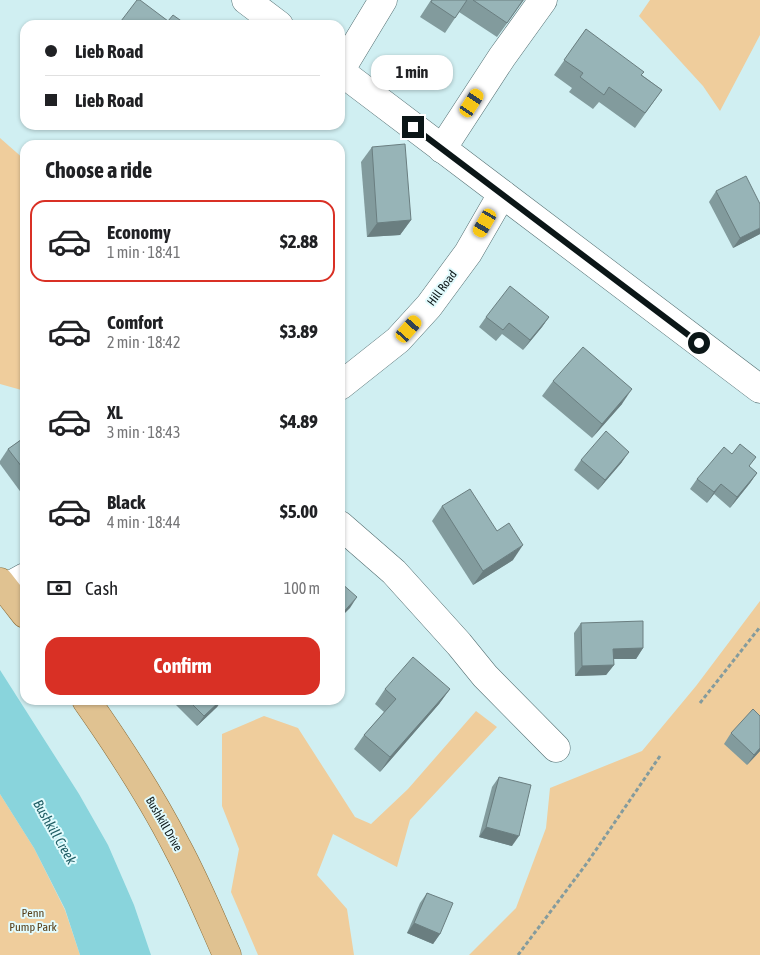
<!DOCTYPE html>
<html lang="en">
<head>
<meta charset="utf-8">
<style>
	body { margin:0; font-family:"Asap Condensed",sans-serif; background:#f2f2f2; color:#202124; height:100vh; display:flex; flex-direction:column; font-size:19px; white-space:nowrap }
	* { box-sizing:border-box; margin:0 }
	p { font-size:16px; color:#757577 }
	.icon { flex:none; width:28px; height:28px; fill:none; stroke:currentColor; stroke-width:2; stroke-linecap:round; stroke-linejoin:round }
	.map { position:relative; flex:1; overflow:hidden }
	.side { position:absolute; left:20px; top:140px; width:325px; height:565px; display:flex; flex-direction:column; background:#fff; border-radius:15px; box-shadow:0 1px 4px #0004 }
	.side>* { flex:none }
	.hud { position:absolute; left:20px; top:20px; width:325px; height:110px; border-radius:15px; box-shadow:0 1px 4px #0004; display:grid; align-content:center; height:110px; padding:0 25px; background:#fff }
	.end { position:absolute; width:22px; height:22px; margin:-11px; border:6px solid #0b1617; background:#fff; box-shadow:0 0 0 2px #fff }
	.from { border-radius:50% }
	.bubble { position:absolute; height:35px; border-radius:15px; background:#fff; box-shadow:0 1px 4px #0004; font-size:16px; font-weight:700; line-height:35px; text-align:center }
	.car { position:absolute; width:15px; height:30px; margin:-15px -8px; border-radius:6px; box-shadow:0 0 4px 1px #0007; background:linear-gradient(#f5c518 24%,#345 0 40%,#f5c518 0 76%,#345 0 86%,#f5c518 0) }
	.hud b { display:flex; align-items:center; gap:18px; height:48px; font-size:19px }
	.hud b+b { border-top:1px solid #e0e0e0 }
	.hud i { width:12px; height:12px; background:#202124 }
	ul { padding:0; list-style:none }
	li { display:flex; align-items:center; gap:15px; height:82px; margin:0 10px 8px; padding:0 15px; border:2px solid transparent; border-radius:15px }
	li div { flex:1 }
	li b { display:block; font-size:19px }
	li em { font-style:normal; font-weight:700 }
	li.selected { border-color:#d93025 }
	li>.icon { width:45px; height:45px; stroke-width:1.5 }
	h2 { padding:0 25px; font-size:22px; line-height:60px }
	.pay { display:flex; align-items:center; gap:12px; height:55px; padding:0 25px; font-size:19px }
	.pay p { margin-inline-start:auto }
	.button { display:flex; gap:10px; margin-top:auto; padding:10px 25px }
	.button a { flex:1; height:58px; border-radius:15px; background:#d93025; color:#fff; font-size:20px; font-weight:700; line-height:58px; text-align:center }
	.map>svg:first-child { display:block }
	.green { fill:#efcd9c }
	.water { fill:#89d4dc }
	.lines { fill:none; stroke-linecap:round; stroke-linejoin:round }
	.minor-casing { stroke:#536e71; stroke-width:29 }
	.major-casing { stroke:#886b36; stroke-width:29 }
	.path { stroke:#849b9d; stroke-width:3; stroke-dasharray:4 2.5; stroke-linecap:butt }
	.minor { stroke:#fff; stroke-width:28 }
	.major { stroke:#e0c291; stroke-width:28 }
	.wall { fill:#829b9d }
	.shaded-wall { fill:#6a7e80 }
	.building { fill:#97b4b7; stroke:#6a7e80 }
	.route { stroke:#0b1617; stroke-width:6 }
	.labels { text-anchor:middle; stroke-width:4; stroke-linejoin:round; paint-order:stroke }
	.street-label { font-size:12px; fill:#0b1617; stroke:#e2fbfd }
	.park-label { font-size:12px; fill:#573f19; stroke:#e2fbfd }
	.water-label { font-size:14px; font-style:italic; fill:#1f5d64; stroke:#e2fbfd }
</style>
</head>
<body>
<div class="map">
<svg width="760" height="955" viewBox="0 0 760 955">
	<rect width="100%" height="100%" fill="#d0eff2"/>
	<g class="green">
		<polygon points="650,0 760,0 760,35 720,111 703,86 639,16"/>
		<polygon points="0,138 25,160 25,391 0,384"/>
		<polygon points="760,601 760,955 469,955 516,908 546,828 550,788 642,751 696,686"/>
		<polygon points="476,711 497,727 410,820 397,867 333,834 317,875 347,909 354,955 258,955 231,892 239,849 222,806 222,734 264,716 298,728 355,817 371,824 408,789"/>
		<polygon points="0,794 34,848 65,910 80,955 0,955"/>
	</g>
	<polygon class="water" points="0,670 79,794 108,845 134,905 151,955 80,955 65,909 34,848 0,794"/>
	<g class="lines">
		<defs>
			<g id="minor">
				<polyline points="246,0 279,25"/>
				<polyline points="340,71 760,389"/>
				<polyline points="340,71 383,0"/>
				<polyline points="442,149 502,57 543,0"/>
				<polyline points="340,386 398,340 429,306 468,253 502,194"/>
				<polyline points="340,525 394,572 459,644 485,676 556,748"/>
				<polyline points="5,588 25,577"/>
			</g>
			<g id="major">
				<polyline points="0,582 25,614"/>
				<path d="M86,700C119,747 151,796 177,847C196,882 211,919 227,955"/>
			</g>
		</defs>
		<use href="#minor" class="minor-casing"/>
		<use href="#major" class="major-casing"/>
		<g class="path">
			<polyline points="700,703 760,627"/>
			<polyline points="518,955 587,863 660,756"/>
		</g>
		<use href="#minor" class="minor"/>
		<use href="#major" class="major"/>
	</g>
	<g class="wall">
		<polygon points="431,0 524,0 497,37 459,12 445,33 420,17"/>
		<polygon points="586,29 642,75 662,90 635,128 599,102 593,109 569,92 572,88 554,75"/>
		<polygon points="372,147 411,220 400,235 367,237 361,162"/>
		<polygon points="716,191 760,234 733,248 709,202"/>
		<polygon points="486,317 549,317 542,327 523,350 502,334 496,341 479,327"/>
		<polygon points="553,381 622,404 592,438 542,396"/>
		<polygon points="25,437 25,498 0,464 0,461 8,449"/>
		<polygon points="732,454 756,457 749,466 757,473 750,483 730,508 714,494 707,503 690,489 697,479"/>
		<polygon points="581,460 622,462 598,490 574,470"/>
		<polygon points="442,506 513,560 473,585 432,521"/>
		<polygon points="581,623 643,648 636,659 613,659 614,665 606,675 575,676 574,633"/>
		<polygon points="385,689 450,689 439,704 380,772 354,749 364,735 384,712 375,704"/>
		<polygon points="171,700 222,700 217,707 197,726"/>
		<polygon points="760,716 760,751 747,765 724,744 731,733"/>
		<polygon points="499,777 512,846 479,837 492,787"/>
		<polygon points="427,893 440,934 433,944 407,933 420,903"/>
	</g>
	<g class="shaded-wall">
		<polygon points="411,220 400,235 367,237 377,223"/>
		<polygon points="760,228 760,234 733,248 740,238"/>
		<polygon points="549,317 542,327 523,350 530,340"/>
		<polygon points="632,389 622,404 592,438 602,424"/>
		<polygon points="629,452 622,462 598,490 605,480"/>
		<polygon points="757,473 750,483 730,508 737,497"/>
		<polygon points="721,484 714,494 707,503 714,492"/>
		<polygon points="523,545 513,560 473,585 483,571"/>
		<polygon points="357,597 350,608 340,618 340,616"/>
		<polygon points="643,648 636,659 606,659 613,649"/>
		<polygon points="614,665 606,675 575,676 582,666"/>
		<polygon points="450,689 439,704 380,772 390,757"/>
		<polygon points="221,700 222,700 217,707 197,726 204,716"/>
		<polygon points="760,748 760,751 747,765 754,755"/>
		<polygon points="486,827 519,836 512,846 479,837"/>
		<polygon points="414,923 440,934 433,944 407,933"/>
	</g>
	<g class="building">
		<polygon points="137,0 140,0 168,21 173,15 187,25 118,25"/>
		<polygon points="432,0 467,0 455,18 431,2"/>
		<polygon points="473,0 523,0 507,23"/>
		<polygon points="586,29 644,72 641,75 662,90 645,113 609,87 604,95 580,77 583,73 564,60"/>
		<polygon points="405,144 411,220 377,223 372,147"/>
		<polygon points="746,176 760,204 760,228 740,238 716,191"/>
		<polygon points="510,286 549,317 530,340 509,323 503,330 486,317"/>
		<polygon points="583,347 632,389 602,424 553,381"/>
		<polygon points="606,431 629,452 605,480 581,460"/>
		<polygon points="25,437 25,471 8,449"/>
		<polygon points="740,444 756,457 749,466 757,473 737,497 721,484 714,492 697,479 724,447 732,454"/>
		<polygon points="470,489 497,531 509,523 523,545 483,571 442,506"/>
		<polygon points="340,582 357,597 340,616"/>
		<polygon points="643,621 643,648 613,649 614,665 582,666 581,623"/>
		<polygon points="413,657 450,689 390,757 364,735 396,699 385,689"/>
		<polygon points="188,700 221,700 204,716"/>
		<polygon points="753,709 760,716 760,748 754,755 731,733"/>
		<polygon points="499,777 531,785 519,836 486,827"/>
		<polygon points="427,893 453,903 440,934 414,923"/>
	</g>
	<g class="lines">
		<polyline class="route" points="413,127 699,343"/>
	</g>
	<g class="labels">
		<g class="street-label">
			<text transform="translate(442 288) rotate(-53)" y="4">Hill Road</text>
			<text transform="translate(164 824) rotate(60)" y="4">Bushkill Drive</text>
		</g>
		<g class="park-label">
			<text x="33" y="917">Penn<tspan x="33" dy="14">Pump Park</tspan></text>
		</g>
		<g class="water-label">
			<text transform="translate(55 832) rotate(60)" y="5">Bushkill Creek</text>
		</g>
	</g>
</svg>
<i class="end from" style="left:699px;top:343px"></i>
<i class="end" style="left:413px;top:127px"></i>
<div class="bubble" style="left:371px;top:55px;width:82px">1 min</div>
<i class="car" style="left:472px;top:103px;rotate:33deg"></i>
<i class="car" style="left:485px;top:223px;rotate:210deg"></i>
<i class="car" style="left:409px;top:329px;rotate:41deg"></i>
<div class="hud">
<b><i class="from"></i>Lieb Road</b>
<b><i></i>Lieb Road</b>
</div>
<section class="side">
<h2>Choose a ride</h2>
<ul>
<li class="selected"><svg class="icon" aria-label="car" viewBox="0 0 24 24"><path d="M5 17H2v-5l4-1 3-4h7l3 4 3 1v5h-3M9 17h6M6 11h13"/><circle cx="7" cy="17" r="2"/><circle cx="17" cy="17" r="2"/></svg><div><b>Economy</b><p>1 min · 18:41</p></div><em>$2.88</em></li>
<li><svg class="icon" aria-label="car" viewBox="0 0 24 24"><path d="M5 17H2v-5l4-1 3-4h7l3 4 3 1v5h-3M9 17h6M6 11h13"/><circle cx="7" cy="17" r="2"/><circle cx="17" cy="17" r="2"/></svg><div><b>Comfort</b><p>2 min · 18:42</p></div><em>$3.89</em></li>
<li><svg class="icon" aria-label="car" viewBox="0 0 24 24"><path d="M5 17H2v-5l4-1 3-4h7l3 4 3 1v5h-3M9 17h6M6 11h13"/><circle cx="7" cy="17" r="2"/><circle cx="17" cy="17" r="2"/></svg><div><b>XL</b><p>3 min · 18:43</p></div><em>$4.89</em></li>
<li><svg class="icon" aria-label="car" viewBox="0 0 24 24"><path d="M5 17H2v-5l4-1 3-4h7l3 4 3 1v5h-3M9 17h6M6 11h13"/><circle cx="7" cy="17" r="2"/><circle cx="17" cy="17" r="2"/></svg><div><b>Black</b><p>4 min · 18:44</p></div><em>$5.00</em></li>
</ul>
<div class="pay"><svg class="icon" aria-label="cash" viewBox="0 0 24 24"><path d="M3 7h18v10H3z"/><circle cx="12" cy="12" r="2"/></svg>Cash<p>100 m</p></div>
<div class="button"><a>Confirm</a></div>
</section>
</div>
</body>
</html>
